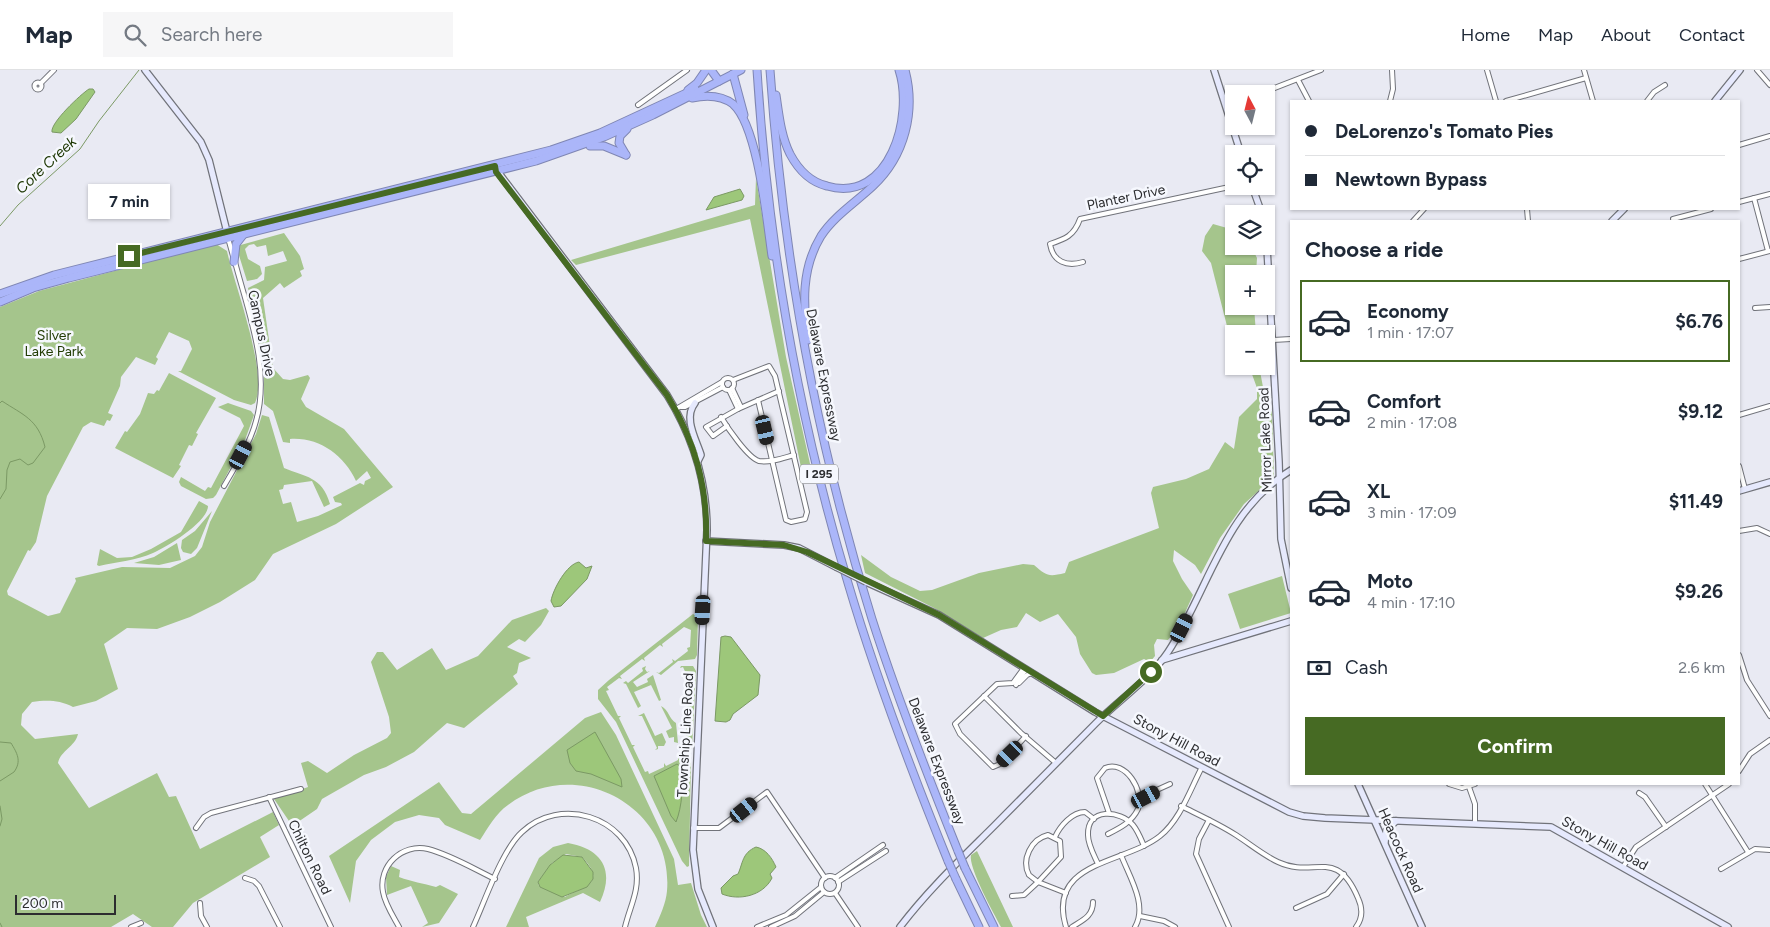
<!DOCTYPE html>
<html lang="en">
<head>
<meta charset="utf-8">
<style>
	body { margin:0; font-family:Figtree,sans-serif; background:#f6f6f7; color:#1f2937; height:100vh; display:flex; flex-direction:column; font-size:19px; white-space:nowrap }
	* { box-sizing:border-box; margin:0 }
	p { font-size:16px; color:#747a83 }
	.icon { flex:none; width:28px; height:28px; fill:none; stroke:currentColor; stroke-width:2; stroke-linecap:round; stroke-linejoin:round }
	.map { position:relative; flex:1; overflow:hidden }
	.side { position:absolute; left:1290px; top:150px; width:450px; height:565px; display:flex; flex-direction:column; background:#fff; border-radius:0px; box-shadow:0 1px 4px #0004 }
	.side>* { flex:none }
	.top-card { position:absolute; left:1290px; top:30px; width:450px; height:110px; border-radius:0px; box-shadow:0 1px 4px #0004; display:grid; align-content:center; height:110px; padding:0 15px; background:#fff }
	.needle { width:32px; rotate:353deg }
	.fabs { position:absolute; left:1225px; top:15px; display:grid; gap:10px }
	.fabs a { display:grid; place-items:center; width:50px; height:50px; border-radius:0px; background:#fff; box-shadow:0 1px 4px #0004; font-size:25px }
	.scale { position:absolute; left:15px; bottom:12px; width:101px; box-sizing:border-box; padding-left:5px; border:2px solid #2c2d30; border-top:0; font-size:14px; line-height:18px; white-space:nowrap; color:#2c2d30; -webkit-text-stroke:4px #f6f8fe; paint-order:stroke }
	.end { position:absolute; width:22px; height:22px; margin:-11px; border:6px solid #466a23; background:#fff; box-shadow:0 0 0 2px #fff }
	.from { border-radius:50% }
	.bubble { position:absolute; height:35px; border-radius:0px; background:#fff; box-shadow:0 1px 4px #0004; font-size:16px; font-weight:700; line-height:35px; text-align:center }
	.car { position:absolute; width:15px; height:30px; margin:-15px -8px; border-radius:6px; box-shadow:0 0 4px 1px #0007; background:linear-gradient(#222 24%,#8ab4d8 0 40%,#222 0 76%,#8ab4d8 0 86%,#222 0) }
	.top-card b { display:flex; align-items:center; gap:18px; height:48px; font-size:19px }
	.top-card b+b { border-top:1px solid #e0e1e3 }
	.top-card i { width:12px; height:12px; background:#1f2937 }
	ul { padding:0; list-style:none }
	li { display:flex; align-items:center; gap:15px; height:82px; margin:0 10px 8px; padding:0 5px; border:2px solid transparent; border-radius:0px }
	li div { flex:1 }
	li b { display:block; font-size:19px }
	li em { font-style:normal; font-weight:700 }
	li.selected { border-color:#466a23 }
	li>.icon { width:45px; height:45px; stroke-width:1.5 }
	h2 { padding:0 15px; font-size:22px; line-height:60px }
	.pay { display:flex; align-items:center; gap:12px; height:55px; padding:0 15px; font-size:19px }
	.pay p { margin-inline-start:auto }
	.button { display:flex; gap:10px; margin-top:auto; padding:10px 15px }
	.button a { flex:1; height:58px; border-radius:0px; background:#466a23; color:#fff; font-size:20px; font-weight:700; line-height:58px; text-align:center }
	header { display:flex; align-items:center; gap:30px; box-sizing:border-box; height:70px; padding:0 25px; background:#fff; border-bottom:1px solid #e0e1e3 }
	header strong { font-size:24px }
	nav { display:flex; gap:28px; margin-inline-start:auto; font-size:18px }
	.search { width:350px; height:45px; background:#f6f6f7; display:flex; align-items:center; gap:12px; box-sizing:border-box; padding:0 18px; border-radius:0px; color:#747a83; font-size:19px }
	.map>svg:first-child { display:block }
	.green { fill:#a5c58c; fill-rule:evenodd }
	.water { fill:#9dc77a; stroke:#7b9964 }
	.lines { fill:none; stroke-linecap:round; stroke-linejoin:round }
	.stream { stroke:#7b9964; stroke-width:1 }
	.street-casing { stroke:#71737a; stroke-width:6 }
	.secondary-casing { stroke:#71737a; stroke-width:8 }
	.highway-casing { stroke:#7f86b3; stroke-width:9 }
	.street { stroke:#fff; stroke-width:4 }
	.secondary { stroke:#e6e9fd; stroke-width:5.5 }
	.highway { stroke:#abb6f9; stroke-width:7 }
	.secondary-bridge-casing { stroke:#71737a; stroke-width:8; stroke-linecap:butt }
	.highway-bridge-casing { stroke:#7f86b3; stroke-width:9; stroke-linecap:butt }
	.secondary-bridge { stroke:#e6e9fd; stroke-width:5.5 }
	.highway-bridge { stroke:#abb6f9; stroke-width:7 }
	.route { stroke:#466a23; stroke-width:6 }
	.labels { text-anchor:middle; stroke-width:5; stroke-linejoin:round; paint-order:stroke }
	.shield { fill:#f6f8fe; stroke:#696a6e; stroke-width:1 }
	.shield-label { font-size:12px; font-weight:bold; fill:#2c2d30 }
	.street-label { font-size:14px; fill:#2c2d30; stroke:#f6f8fe }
	.park-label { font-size:14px; fill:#233d05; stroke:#f6f8fe }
	.water-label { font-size:15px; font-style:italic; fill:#1b3500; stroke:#f6f8fe }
</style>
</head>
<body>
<header>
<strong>Map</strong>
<div class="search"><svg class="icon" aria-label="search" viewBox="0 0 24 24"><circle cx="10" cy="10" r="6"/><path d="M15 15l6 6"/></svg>Search here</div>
<nav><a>Home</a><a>Map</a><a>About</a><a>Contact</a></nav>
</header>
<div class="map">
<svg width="1770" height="857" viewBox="0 0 1770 857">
	<rect width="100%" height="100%" fill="#e9eaf3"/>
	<g class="green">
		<polygon points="756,108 786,287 813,407 808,412 804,412 750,149 576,195 571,190 755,135"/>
		<polygon points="1213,154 1234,160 1234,176 1251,176 1257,188 1256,204 1234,204 1234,236 1254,236 1256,264 1234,264 1234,290 1229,287 1228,260 1213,201 1211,193 1202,181 1205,166"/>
		<path d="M284,163L300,186L304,199L300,201L302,206L284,218L280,213L263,228L273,298L283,309L290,310L308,305L310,308L301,329L306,337L344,359L393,417L336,454L273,484L255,510L220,532L190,547L157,559L127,558L104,574L118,619L96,631L73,637C59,630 47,630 32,632L22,644L21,655L35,669L78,664C75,677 61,680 58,693L89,738L157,703L169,727L176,726L200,779L273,742L279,755L260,767L270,787L193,833L173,857H152L133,844L111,857H0V237L39,221L216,174L227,181C234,214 269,304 255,333L251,335L234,330L178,301H181L192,279L189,271L169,262L156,287L158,289L155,295L136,287L121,307L120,316L108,343L113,345L110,351L107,350L104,356L91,352L83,357L47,426L36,472L30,481L28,480L7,521L8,525L48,546L60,543L76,511L75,508L122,497L170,498L195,486L202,477L210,452L256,364L262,345L269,347L284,398C305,407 322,406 330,434L324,437L312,411L284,415L283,419L279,420L283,434L291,432L297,452L318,446L342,435L341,433L335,432L333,427L360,413L364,415L365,411L371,408L367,401L356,411C344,385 319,367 290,369V373L283,372L273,341L264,334V296L248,218L264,210L265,197L287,191L283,181L268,186L266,175L257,177L254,174L249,175L245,179L248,189L260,196L262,204L257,209L247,211L237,179V176Z"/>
		<path d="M1249,296H1259L1263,317L1264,334L1272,342L1274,407L1244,434L1220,468L1201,504L1195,495L1174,480L1173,491L1182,509L1193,525C1186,540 1180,557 1168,570L1157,569L1154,575L1155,586L1150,592L1144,589L1114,603L1096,605L1092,603L1080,584L1076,567L1058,544L1040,552L1026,543L1017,557L1001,560L983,568L934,538L865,503L861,485L891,507L920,521L932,520L979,503L1023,494L1034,495C1047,506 1048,507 1065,503L1069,492L1159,458L1151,423L1153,417L1186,409L1209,399L1225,372L1234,379L1239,347L1257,329V318Z"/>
		<polygon points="169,303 216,328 196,363 198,364 192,376 189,375 179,395 181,396 173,408 115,378 125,361 127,362 140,344 148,323 154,324 157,320 159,321"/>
		<polygon points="228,333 251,341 254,345 245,370 216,425 213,428 206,429 181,416 179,412 181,407 205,421 208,417 211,418 244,356 240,348 218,337"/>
		<path d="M199,431L208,436C208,452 167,477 153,483C137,490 117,492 99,496L97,495L100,479L117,488L132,487L151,479L181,462Z"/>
		<polygon points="212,441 197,478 191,484 183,482 181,478 182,470 195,461"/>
		<polygon points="177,473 181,490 159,495 134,493 154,487"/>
		<polygon points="1282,506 1291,543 1240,559 1228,524"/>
		<polygon points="546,538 549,541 541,555 525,572 519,569 507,577 531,588 519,593 517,603 513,606 518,614 464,658 447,653 414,682 386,697 364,705 322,729 317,739 298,752 289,751 274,729 308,717 301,693 308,691 327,703 354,685 387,668 391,663 389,647 371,592 377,582 383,582 397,600 432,578 446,600 478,586 512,550"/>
		<polygon points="693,544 698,547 697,585 695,589 678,591 661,605 656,602 659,603 673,592 672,589 675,591 688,581 687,578 690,577 691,560 684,557 662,574 663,577 660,575 644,588 645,591 642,589 620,606 622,609 619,608 607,617 609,620 606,621 618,646 621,646 619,648 632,675 635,675 633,677 645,702 648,701 649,704 664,697 664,693 666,696 678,690 678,686 691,692 689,796 687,797 682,791 616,652 598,629 598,620 609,610"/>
		<polygon points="646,596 645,599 647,602 650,601 633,612 637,617 648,612 647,609 653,605 661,630 659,631 651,615 634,622 641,636 638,638 626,614 623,613 626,611 628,613 643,601 642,598"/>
		<polygon points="681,596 693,596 696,601 692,678 688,683 682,680 685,679 686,663 683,661 686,660 687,641 684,639 687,639 688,611 685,611 688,608 683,597 680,598"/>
		<path d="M661,636C669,640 669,649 676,653L678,673L674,672V667L669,668L666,661L672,658Z"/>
		<path d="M601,642L616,665L674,789L678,815L691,813L701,845L707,857H655C660,846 666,833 667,821C674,736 576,684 508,735C496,743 488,758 480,770L445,755L439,748L419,745L395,752L371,770L356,791L350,833L329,786L439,712L462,743L471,744L585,648Z"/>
		<polygon points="644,643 655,666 662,663 666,672 664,676 658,676 658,679 655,680 657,678 642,646 638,646"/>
		<path d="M568,773C602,779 615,800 600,832L583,823L526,847L529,857H506L539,788L553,777ZM566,784L582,787C607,813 585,816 565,827L539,816L538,812L552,793Z"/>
		<path d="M977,781L1013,857H1001C994,844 968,797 971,785Z"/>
		<path d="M391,796L400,800L399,807C412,812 423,813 436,817L440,815L458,824L439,853L422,857L428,853L411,816L387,825L386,807Z"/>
	</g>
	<g class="water">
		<path d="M89,19H93L95,22L76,49L61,63L52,62C50,53 81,24 89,19Z"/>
		<polygon points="740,119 744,126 742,130 706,140 714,127"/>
		<path d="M579,492L586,498L592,496L587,509L561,536L554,537L551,531C553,519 567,494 579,492Z"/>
		<polygon points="725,566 731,567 760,605 758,625 733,644 730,650 726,652 715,651 721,567"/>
		<polygon points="595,662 621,709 622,717 591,704 576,701 570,693 567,680"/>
		<path d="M677,694L681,697C684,713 682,737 676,752L671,746L654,706Z"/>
		<path d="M756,777C766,779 772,788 776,797L770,804L772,808C763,826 739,831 722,824L721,818L733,806L738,804C743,793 742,783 756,777Z"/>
		<polygon points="563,785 582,787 593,802 593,809 587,817 562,827 540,817 538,812 550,795"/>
	</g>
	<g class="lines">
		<g class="stream">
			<polyline points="0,156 18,135 80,79 99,51 139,0"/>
			<path d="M0,333L2,331C23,345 38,349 45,377L33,393L28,395L20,389L10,392L7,400L6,419L0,429"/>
			<path d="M0,672L11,673C17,683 22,691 14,702L0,711"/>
			<polyline points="0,736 2,749 0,756"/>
			<polyline points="0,853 2,857"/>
		</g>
		<defs>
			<g id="street">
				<polyline points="1487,0 1496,31"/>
				<polyline points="1584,0 1593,31"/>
				<polyline points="1757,0 1770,15"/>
				<polyline points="1298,10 1309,31"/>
				<circle cx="38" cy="16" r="3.5"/>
				<polyline points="41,13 54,0"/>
				<polyline points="1259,24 1321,0"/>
				<polyline points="1390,31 1393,19 1392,0"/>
				<polyline points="1506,31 1586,8"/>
				<polyline points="1647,31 1654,22 1665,15"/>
				<polyline points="1225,33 1234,31"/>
				<polyline points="638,35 687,0"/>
				<polyline points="1739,75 1770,66"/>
				<polyline points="1754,128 1768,181"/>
				<polyline points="1739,132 1770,124"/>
				<polyline points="1527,139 1528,151"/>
				<polyline points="1673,149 1711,139"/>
				<polyline points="1413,151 1424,139"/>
				<polyline points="228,168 233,186"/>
				<polyline points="1739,189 1770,181"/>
				<path d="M1083,192C1067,197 1053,192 1050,174C1065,169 1074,166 1080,149L1234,116"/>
				<polyline points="1755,238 1770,237"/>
				<polyline points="1273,270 1291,269"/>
				<circle cx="728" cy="314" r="6"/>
				<polyline points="733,310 769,296 775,306 807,442 805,449 791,452 786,450 758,330"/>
				<polyline points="732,318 741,337"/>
				<polyline points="729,320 738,339"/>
				<polyline points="681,337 685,337 723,317"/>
				<polyline points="676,339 722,312"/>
				<polyline points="1739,345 1770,336"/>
				<path d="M721,347C727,357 748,388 759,391C770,393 783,388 794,385"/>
				<polyline points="727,356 713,366 706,357 738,339 779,321"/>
				<polyline points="1739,396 1745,419"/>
				<path d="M224,416C236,395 250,374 256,351C271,299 248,242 235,192"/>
				<polyline points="1739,461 1757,458 1770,464"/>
				<polyline points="1739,585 1747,610 1770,646"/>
				<polyline points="1024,598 1013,613 997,614 955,654 960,664 993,697 1000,694 1026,666"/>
				<polyline points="1019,613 1027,605 1032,603"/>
				<polyline points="1016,615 1026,599"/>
				<polyline points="984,626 1021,663 1056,693"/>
				<polyline points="1739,701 1750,684 1770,670"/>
				<polyline points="1449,714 1462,718 1475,714"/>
				<polyline points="1705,714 1748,782"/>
				<polyline points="1469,717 1475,734 1475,753"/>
				<polyline points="1639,723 1645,727 1666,757"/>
				<polyline points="269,727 331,857"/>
				<polyline points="1139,728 1170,714"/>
				<path d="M1181,736C1199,745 1219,754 1236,765C1250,774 1263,785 1278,792C1314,809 1336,776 1358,828C1363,839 1363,848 1356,857"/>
				<polyline points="1209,750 1199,769 1196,784 1229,857"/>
				<polyline points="196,758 204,747 211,743 301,719"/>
				<polyline points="693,758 719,758 767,722 825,808"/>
				<path d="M1108,764C1120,758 1132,752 1138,739C1145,721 1125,689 1105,698L1097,708L1109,743"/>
				<path d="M1048,765L1060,771L1061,787L1038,812L1029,805C1021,790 1031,769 1048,765Z"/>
				<path d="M1055,767C1060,756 1072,742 1085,742L1094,749"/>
				<path d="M1121,785C1129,806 1148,835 1135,857"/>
				<path d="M1098,794C1094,785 1088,775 1088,765C1087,737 1120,740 1133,755C1138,761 1141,769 1144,776"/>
				<polyline points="1623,797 1636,777 1729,714"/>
				<polyline points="1721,799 1755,779 1770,780"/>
				<circle cx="830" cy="815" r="9"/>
				<polyline points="245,808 254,811 259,816 280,857"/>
				<polyline points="835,808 883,775"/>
				<polyline points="838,812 886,781"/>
				<polyline points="835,823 858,857"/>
				<polyline points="1012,826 1024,825 1038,812 1066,823"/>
				<polyline points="200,833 201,846 207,857"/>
				<polyline points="1296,838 1327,824 1344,804"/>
				<polyline points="1140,846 1164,851 1175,857"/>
				<polyline points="131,857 141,853"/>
				<path d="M399,857C393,846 385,834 383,822C378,796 402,773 428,779C451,785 474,799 495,809"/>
				<path d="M473,857C485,831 502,780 522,762C560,726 626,746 636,798C640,820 630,836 625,857"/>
				<polyline points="757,857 786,845 821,817"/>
				<polyline points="771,857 795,846 824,822"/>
				<path d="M1066,857C1046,791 1125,794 1160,766C1180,750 1190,720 1202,697"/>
				<path d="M1072,857C1083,850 1093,846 1093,832"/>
			</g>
			<g id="secondary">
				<polyline points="145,0 201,72 209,90 228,166"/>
				<polyline points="1214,0 1241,84"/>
				<polyline points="1715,31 1740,0"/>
				<path d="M495,98L667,325C693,367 707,410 707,460L693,780L698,819L713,857"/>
				<polyline points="1252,116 1262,144"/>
				<polyline points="1612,151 1624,139"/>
				<polyline points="1266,160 1279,392 1281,469 1291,518"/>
				<path d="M695,333C683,348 696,369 701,385L698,391"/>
				<polyline points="1739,421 1770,412"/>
				<polyline points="706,471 784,475 799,478 836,497"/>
				<polyline points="866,512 939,545 1095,642 1289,742 1303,746 1325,748 1551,757 1728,857"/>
				<polyline points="1162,590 1291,551"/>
				<polyline points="1358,714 1422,857"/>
				<polyline points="1385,772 1386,761 1396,751"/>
				<path d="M900,857C928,820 962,788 995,755C1029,721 1062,687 1096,653C1119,630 1150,609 1168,582C1209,520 1223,441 1291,400"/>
			</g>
			<g id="highway">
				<polyline points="711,0 719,11"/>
				<path d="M757,0C768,173 798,346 848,513C876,608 911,700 948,791"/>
				<path d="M770,0C783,186 816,371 872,549C897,627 927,704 958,781"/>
				<polyline points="733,4 744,45"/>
				<polyline points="688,20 697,13 706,0"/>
				<path d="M776,25C779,45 781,66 790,84C798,99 810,112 827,116C890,134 914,46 899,0"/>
				<path d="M692,28C706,25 721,25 733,34C758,56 767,152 772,186"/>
				<polyline points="590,76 604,76 626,85"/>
				<polyline points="626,85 619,73 620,66 627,59"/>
				<polyline points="234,192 236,174 243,165"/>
				<polyline points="0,224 54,205 551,80 600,63 695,19"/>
				<polyline points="0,232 33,218 69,208 536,91 604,67 653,45 741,0"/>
				<path d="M808,270C803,234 801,199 821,166C834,146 856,132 873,116C905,86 916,41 905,0"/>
				<polyline points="965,798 994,857"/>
				<polyline points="956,809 979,857"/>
			</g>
		</defs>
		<use href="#street" class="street-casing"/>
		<use href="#secondary" class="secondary-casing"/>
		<use href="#highway" class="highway-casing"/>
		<use href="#street" class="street"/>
		<use href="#secondary" class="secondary"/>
		<use href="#highway" class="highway"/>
		<defs>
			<polyline id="secondary-bridge" points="836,497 866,512"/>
			<g id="highway-bridge">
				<polyline points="958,781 965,798"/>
				<polyline points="948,791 956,809"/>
			</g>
		</defs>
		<use href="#secondary-bridge" class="secondary-bridge-casing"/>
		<use href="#highway-bridge" class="highway-bridge-casing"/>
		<use href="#secondary-bridge" class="secondary-bridge"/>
		<use href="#highway-bridge" class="highway-bridge"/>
	</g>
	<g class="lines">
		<path class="route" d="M129,186L495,96L496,102L667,325C695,371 708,417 706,471L784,475L807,482L939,545L1103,646L1151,602"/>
	</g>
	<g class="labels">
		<rect class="shield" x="800" y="394.5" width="38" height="19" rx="4"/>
		<g class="shield-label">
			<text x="819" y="408">I 295</text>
		</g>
		<g class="street-label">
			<text transform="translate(1126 127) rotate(-12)" y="5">Planter Drive</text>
			<text transform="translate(262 263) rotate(78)" y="5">Campus Drive</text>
			<text transform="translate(824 305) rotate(79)" y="5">Delaware Expressway</text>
			<text transform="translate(1265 370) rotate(-92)" y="5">Mirror Lake Road</text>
			<text transform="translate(685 665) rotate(-87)" y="5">Township Line Road</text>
			<text transform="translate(1177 670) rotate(28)" y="5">Stony Hill Road</text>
			<text transform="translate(937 691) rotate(69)" y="5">Delaware Expressway</text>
			<text transform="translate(1605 773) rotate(29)" y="5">Stony Hill Road</text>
			<text transform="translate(1401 780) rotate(66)" y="5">Heacock Road</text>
			<text transform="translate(310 787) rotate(64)" y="5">Chilton Road</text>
		</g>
		<g class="park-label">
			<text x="54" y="270">Silver<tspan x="54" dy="16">Lake Park</tspan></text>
		</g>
		<g class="water-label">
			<text transform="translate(46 95) rotate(-43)" y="5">Core Creek</text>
		</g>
	</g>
</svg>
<div class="fabs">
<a><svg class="needle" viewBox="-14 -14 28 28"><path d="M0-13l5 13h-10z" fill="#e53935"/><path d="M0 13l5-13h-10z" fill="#747a83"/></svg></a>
<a><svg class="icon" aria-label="locate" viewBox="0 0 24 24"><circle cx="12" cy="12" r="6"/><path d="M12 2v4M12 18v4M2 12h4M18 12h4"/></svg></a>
<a><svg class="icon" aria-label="layers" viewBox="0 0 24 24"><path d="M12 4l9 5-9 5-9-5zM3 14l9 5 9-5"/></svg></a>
<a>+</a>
<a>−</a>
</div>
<div class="scale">200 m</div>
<i class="end from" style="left:1151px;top:602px"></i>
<i class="end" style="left:129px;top:186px"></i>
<div class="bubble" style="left:88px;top:114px;width:82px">7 min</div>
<i class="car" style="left:765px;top:360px;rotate:167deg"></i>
<i class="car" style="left:241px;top:385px;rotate:28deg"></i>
<i class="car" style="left:703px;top:540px;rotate:183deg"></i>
<i class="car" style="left:1182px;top:558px;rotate:27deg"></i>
<i class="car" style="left:1010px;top:684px;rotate:226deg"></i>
<i class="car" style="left:1146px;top:727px;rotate:62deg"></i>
<i class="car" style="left:744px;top:740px;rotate:51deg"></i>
<div class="top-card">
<b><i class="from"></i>DeLorenzo's Tomato Pies</b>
<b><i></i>Newtown Bypass</b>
</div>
<section class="side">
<h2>Choose a ride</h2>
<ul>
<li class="selected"><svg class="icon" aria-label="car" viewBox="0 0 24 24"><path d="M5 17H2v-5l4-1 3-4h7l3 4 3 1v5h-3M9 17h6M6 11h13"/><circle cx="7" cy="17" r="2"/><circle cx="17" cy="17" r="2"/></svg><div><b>Economy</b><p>1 min · 17:07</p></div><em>$6.76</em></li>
<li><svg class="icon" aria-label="car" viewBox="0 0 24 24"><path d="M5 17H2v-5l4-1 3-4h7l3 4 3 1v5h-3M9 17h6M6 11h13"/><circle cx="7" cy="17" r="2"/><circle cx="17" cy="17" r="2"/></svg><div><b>Comfort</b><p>2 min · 17:08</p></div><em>$9.12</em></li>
<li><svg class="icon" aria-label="car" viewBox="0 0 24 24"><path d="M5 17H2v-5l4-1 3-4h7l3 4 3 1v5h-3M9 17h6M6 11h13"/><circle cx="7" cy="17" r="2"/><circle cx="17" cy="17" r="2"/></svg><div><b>XL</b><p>3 min · 17:09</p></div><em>$11.49</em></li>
<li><svg class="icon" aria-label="car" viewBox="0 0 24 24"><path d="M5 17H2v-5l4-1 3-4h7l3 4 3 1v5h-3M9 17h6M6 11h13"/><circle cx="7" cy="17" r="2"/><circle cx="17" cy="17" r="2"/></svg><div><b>Moto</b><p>4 min · 17:10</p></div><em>$9.26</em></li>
</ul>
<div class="pay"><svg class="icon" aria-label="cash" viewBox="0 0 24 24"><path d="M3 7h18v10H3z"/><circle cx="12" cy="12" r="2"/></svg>Cash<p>2.6 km</p></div>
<div class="button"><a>Confirm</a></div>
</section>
</div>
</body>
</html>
